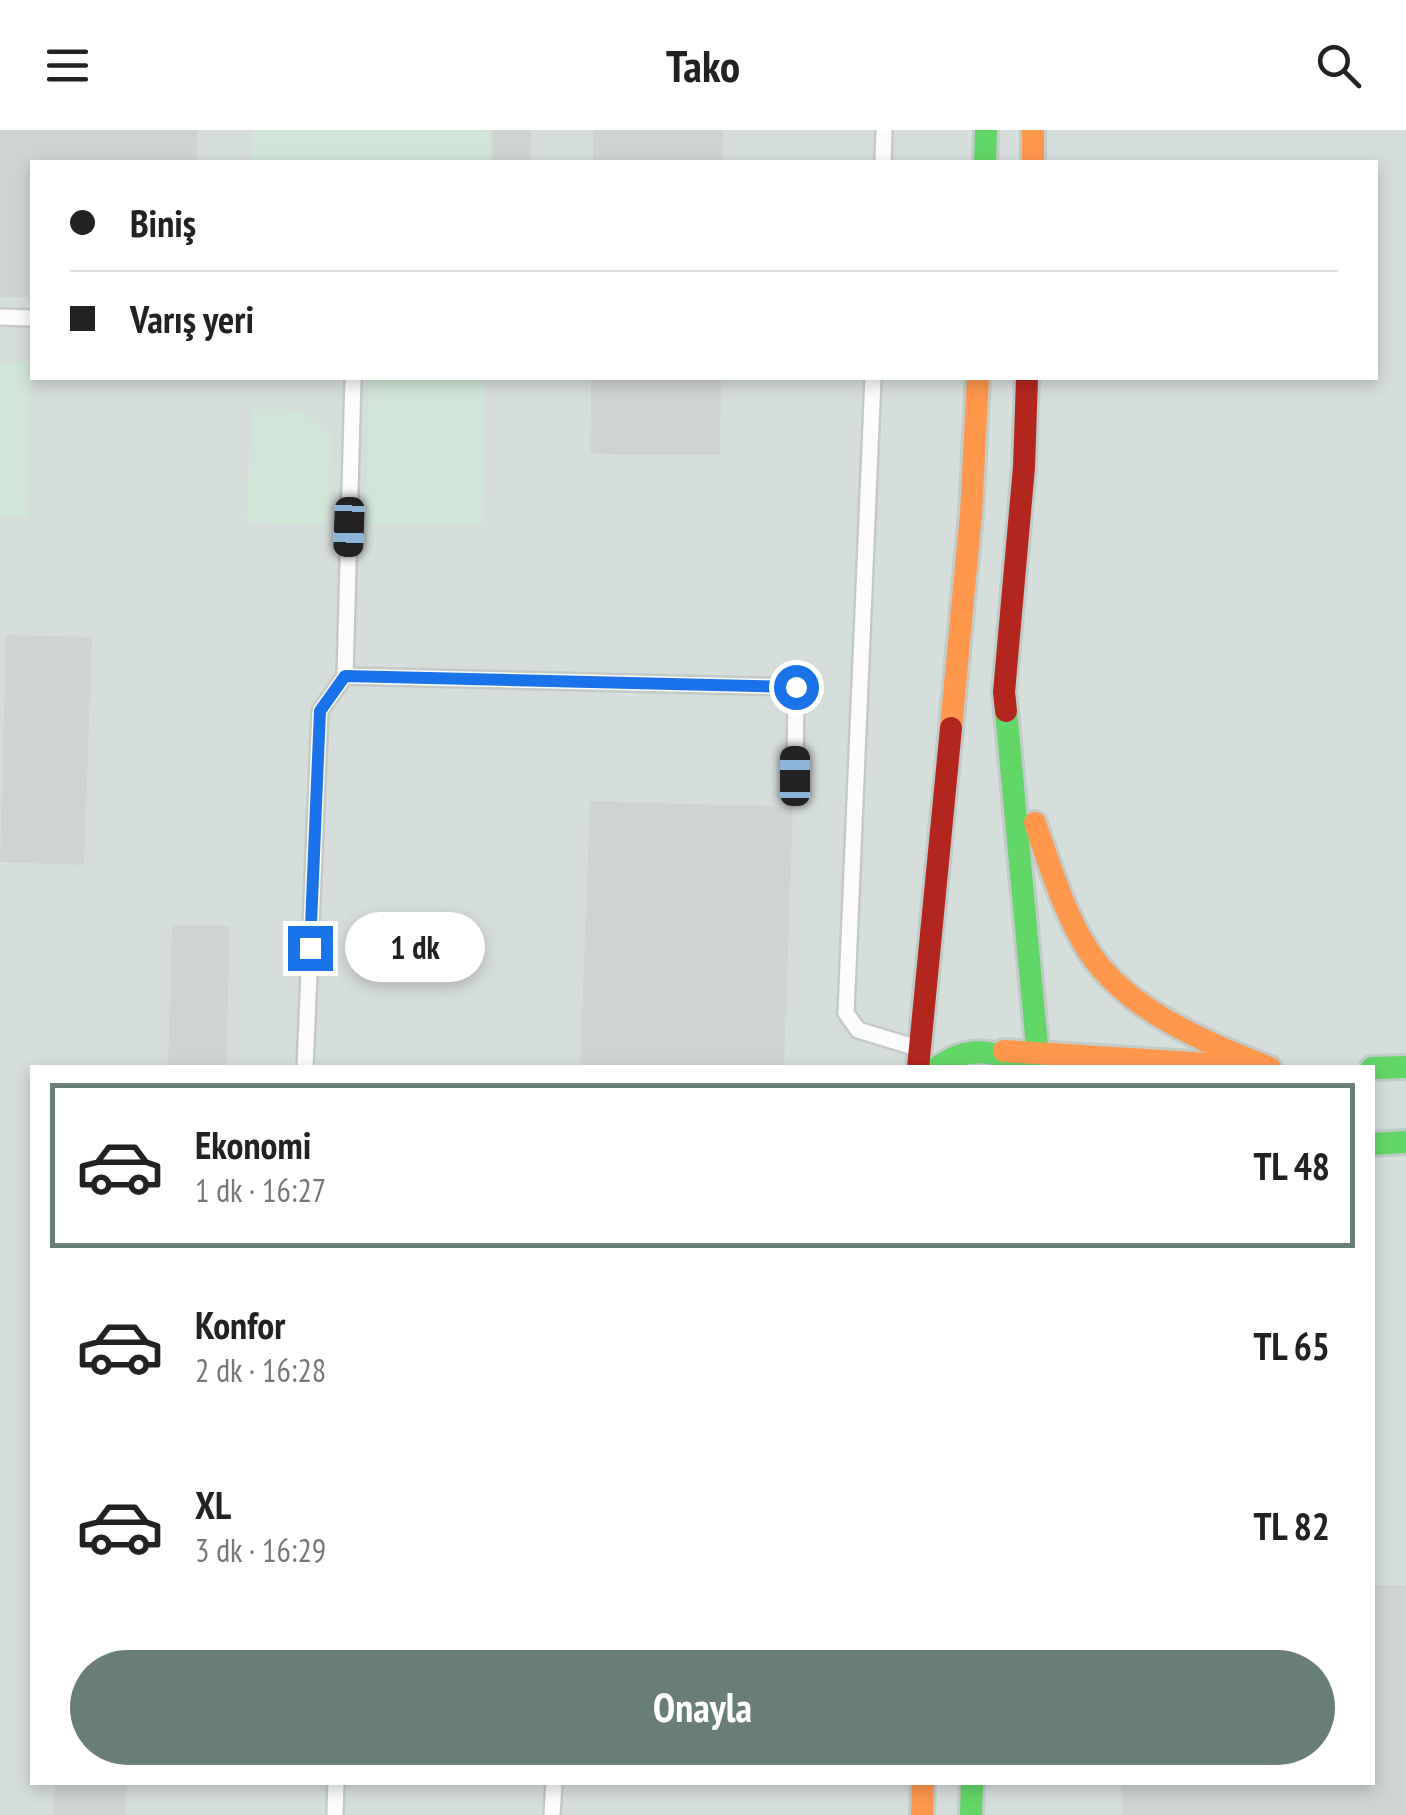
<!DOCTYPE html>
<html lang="tr">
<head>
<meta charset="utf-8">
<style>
	body { margin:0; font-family:"PT Sans Narrow",sans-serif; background:#f6f6f6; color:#222; height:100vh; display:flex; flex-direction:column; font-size:38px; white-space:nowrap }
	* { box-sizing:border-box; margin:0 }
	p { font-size:32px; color:#767676 }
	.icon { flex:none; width:55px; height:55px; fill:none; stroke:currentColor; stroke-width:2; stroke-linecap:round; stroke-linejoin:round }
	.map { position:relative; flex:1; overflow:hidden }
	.panel { position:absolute; left:30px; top:935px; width:1345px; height:720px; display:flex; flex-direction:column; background:#fff; border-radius:0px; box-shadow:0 5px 15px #0003 }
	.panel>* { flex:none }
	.hud { position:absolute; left:30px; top:30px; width:1348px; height:220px; border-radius:0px; box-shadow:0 5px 15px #0003; display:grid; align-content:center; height:220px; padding:0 40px; background:#fff }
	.end { position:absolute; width:45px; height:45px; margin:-22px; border:12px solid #1a73e8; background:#fff; box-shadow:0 0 0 5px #fff }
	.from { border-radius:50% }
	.bubble { position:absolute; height:70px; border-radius:35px; background:#fff; box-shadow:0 5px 15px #0003; font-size:32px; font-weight:700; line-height:70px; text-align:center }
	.car { position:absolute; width:30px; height:60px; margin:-30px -15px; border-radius:12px; box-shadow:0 0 8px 2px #0007; background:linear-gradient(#222 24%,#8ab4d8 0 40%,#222 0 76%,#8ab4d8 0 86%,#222 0) }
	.hud b { display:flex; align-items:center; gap:35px; height:95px; font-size:38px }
	.hud b+b { border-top:2px solid #e0e0e0 }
	.hud i { width:25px; height:25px; background:#222 }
	ul { padding:18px 0 0; list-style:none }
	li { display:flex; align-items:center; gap:30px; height:165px; margin:0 20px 15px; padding:0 20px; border:5px solid transparent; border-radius:0px }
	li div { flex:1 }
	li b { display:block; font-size:38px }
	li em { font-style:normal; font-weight:700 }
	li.on { border-color:#697e78 }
	li>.icon { width:90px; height:90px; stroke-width:1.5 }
	.primary-button { display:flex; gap:20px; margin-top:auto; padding:20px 40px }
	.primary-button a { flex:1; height:115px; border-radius:60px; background:#697e78; color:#fff; font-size:40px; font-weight:700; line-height:115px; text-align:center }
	header { display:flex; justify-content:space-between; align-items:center; height:130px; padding:0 40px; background:#fff; font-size:45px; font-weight:700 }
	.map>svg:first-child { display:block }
	.built { fill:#d6dedb; fill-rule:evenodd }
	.green { fill:#d1e6d8 }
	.building { fill:#cfd4d2 }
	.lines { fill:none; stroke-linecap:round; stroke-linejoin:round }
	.lane-casing { stroke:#c5cac8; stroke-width:20 }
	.fast-casing { stroke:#c3cbc8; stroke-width:28 }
	.slow-casing { stroke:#c3cbc8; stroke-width:28 }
	.jam-casing { stroke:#c3cbc8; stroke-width:28 }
	.lane { stroke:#fcfcfc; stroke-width:15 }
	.fast { stroke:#63d668; stroke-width:22 }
	.slow { stroke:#ff974d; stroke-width:22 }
	.jam { stroke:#b3261e; stroke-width:22 }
	.route { stroke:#1a73e8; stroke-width:12 }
</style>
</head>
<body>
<header><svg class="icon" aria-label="menu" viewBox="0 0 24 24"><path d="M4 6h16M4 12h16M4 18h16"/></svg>Tako<svg class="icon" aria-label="search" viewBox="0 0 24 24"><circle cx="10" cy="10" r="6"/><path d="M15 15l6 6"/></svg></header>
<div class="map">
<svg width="1406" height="1685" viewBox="0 0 1406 1685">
	<rect width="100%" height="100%" fill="#e8edeb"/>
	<path class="built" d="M0,0H1406V1685H0ZM32,32H1375V248H32ZM32,938H1372V1652H32Z"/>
	<g class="green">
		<polygon points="253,0 490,0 490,32 252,32"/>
		<polygon points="0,232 31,232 28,388 0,387"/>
		<polygon points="369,248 485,248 482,396 366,396"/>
		<polygon points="251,279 300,280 331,306 327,396 247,392"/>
	</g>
	<g class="building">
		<polygon points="0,0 197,0 197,32 32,32 32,167 0,167"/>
		<polygon points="492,0 531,0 530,32 492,32"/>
		<polygon points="593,0 723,0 722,32 593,32"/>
		<polygon points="591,248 721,248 720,325 590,324"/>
		<polygon points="6,505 92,507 84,735 0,732"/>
		<polygon points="590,671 793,677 784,938 580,938"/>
		<polygon points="172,795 230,796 226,938 168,938"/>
		<polygon points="1372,1455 1406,1455 1406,1685 1122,1685 1122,1652 1372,1652"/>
		<polygon points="55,1652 127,1652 125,1685 53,1685"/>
	</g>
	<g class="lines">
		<defs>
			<g id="lane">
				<polyline points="883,32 884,0"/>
				<polyline points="0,187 32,188"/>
				<polyline points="873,248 846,883 858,900 914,917"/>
				<polyline points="345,546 796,557 795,646"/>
				<polyline points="305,938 320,581 345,546 353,248"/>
				<polyline points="335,1685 336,1652"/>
				<polyline points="552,1685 554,1652"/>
			</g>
			<g id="fast">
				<polyline points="985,32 986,0"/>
				<polyline points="1006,581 1039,938"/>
				<path d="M937,938C964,917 994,917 1021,938"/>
				<polyline points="1372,938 1406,937"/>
				<polyline points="1372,1014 1406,1012"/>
				<polyline points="971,1685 972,1652"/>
			</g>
			<g id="slow">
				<polyline points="1033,0 1033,32"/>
				<polyline points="951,598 971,383 978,248"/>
				<path d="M1035,693C1050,736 1064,783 1089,822C1129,882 1206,912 1270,938"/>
				<polyline points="1004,921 1255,937"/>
				<polyline points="922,1685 923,1652"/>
			</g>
			<g id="jam">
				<polyline points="1006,581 1004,562 1024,337 1027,248"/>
				<polyline points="918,938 951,598"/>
			</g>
		</defs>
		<use href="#lane" class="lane-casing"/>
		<use href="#fast" class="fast-casing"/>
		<use href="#slow" class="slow-casing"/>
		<use href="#jam" class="jam-casing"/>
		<use href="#lane" class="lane"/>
		<use href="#fast" class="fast"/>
		<use href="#slow" class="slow"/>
		<use href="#jam" class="jam"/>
	</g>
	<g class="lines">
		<polyline class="route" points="310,818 320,581 345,546 796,557"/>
	</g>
</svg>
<i class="end from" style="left:796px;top:557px"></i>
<i class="end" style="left:310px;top:818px"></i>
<div class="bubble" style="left:345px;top:782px;width:140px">1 dk</div>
<i class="car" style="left:349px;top:397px;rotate:182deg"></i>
<i class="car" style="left:795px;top:646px;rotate:0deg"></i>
<div class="hud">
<b><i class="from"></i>Biniş</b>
<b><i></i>Varış yeri</b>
</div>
<section class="panel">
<ul>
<li class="on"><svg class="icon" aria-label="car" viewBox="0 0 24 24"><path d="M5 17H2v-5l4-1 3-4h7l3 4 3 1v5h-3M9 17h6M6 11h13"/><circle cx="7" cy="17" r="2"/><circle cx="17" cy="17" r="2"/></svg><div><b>Ekonomi</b><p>1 dk · 16:27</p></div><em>TL 48</em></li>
<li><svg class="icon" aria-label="car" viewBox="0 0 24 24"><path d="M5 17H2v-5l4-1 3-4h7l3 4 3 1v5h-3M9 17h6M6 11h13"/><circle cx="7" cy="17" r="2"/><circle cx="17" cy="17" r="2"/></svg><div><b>Konfor</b><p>2 dk · 16:28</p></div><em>TL 65</em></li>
<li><svg class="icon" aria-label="car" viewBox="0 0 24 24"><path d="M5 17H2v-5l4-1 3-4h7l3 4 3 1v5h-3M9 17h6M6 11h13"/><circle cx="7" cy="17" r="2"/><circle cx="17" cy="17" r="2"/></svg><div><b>XL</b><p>3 dk · 16:29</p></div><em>TL 82</em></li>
</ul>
<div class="primary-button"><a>Onayla</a></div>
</section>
</div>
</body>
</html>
